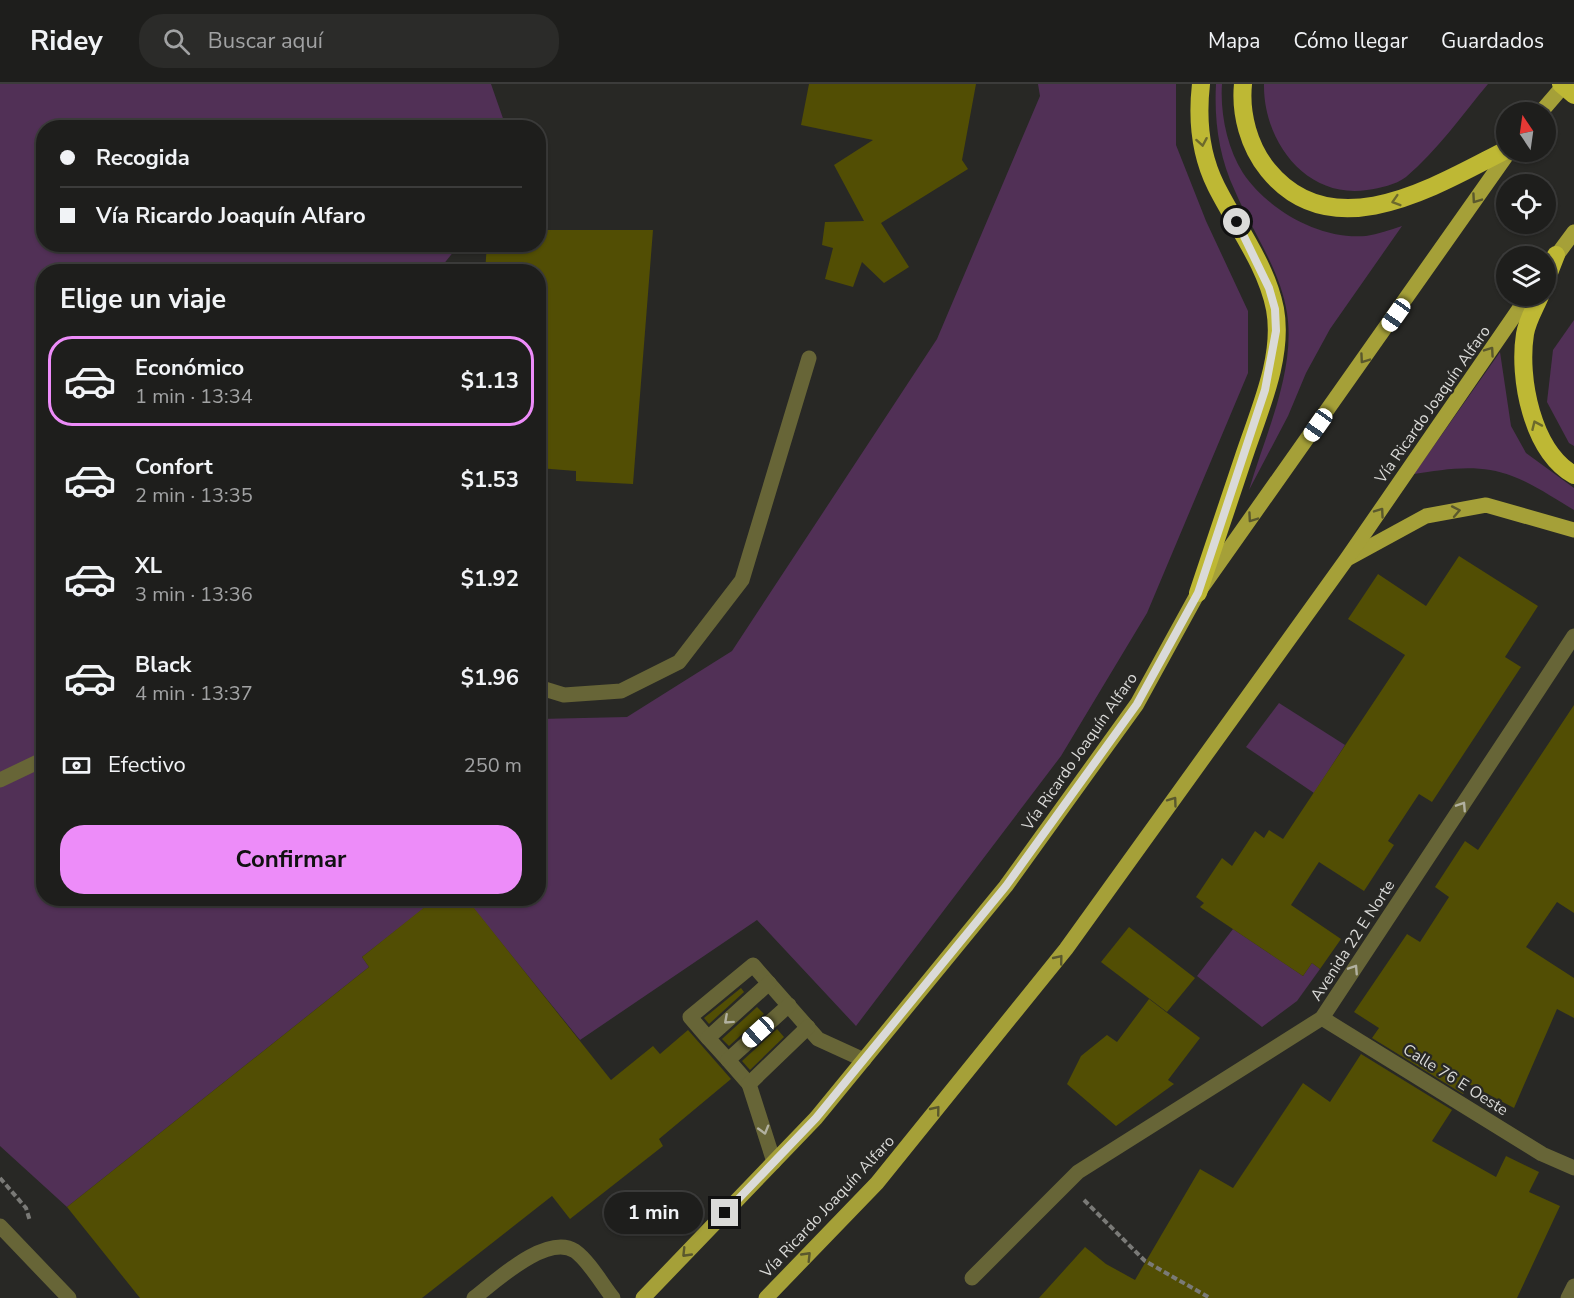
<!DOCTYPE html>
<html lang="es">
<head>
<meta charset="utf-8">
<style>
	body { margin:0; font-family:"Nunito Sans",sans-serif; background:#2b2b29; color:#f1f3f6; height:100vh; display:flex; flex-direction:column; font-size:22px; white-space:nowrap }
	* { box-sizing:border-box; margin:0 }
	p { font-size:20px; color:#a1a2a3 }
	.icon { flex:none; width:33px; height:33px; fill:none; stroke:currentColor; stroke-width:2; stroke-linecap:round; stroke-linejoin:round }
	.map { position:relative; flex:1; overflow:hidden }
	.drawer { position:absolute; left:36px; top:180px; width:510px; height:642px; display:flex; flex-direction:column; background:#1e1e1c; border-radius:24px; box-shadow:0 2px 4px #0004,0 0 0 2px #3c3c3b }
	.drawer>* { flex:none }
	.guide { position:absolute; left:36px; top:36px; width:510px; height:132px; border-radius:24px; box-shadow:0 2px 4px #0004,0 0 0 2px #3c3c3b; display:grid; align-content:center; height:132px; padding:0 24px; background:#1e1e1c }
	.needle { width:39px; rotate:347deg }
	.fabs { position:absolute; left:1496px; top:18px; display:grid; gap:12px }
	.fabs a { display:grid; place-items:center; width:60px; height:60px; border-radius:50%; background:#1e1e1c; box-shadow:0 2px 4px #0004,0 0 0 2px #3c3c3b; font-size:30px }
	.end { position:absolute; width:27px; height:27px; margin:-14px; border:8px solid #dadad8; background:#111; box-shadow:0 0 0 3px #111 }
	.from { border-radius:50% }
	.bubble { position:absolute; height:42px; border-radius:21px; background:#1e1e1c; box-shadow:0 2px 4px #0004,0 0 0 2px #3c3c3b; font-size:20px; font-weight:700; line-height:42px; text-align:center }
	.car { position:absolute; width:18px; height:36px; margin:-18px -9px; border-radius:8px; box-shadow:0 0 4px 2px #0007; background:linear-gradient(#fff 24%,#345 0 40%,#fff 0 76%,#345 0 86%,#fff 0) }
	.guide b { display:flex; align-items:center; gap:21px; height:57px; font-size:22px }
	.guide b+b { border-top:2px solid #3c3c3b }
	.guide i { width:15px; height:15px; background:#f1f3f6 }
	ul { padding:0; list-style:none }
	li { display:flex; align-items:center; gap:18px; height:90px; margin:0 12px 9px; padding:0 12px; border:3px solid transparent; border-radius:24px }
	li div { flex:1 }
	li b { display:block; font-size:22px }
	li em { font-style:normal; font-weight:700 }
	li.selected { border-color:#ed8cf9 }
	li>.icon { width:54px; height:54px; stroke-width:1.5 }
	h2 { padding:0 24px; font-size:27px; line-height:72px }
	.pay { display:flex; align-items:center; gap:15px; height:66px; padding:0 24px; font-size:22px }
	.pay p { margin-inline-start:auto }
	.button { display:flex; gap:12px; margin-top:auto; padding:12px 24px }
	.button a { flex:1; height:69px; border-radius:24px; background:#ed8cf9; color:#111; font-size:24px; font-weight:700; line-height:69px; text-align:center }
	header { display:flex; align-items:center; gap:36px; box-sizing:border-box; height:84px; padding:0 30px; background:#1e1e1c; border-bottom:2px solid #3c3c3b }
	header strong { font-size:28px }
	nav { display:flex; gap:33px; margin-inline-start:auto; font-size:21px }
	.search { width:420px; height:54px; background:#2b2b29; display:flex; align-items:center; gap:15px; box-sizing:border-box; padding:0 21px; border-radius:24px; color:#a1a2a3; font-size:22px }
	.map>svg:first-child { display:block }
	.green { fill:#513056 }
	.building { fill:#524e04 }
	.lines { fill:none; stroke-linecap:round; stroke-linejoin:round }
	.path { stroke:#7a7a77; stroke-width:4; stroke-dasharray:6 3; stroke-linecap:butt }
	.minor { stroke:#676537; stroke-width:15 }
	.major { stroke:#a5a038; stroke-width:15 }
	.highway { stroke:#beb834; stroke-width:18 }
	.oneway { stroke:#6c692c }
	.oneway2 { stroke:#5a582d }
	.oneway3 { stroke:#b2b1a0 }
	.route { stroke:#dadad8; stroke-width:8 }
	.labels { text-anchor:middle; stroke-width:4.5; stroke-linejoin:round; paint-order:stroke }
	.street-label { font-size:16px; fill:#dadad8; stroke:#282825 }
</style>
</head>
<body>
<header>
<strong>Ridey</strong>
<div class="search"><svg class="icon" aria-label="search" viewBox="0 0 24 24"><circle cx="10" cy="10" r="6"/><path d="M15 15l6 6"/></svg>Buscar aquí</div>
<nav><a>Mapa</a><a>Cómo llegar</a><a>Guardados</a></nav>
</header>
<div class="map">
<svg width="1574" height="1214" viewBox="0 0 1574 1214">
	<rect width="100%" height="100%" fill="#282825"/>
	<g class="green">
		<polygon points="0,0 491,0 506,43 44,44 44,160 459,161 438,187 44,188 44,814 436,815 362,873 369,883 67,1123 0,1062"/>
		<polygon points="1038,0 1176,0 1176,61 1206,137 1248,227 1248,289 1147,529 1061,672 856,942 757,836 580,956 466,815 538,814 539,635 627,633 732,567 937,255 1040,12"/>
		<path d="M1216,0H1222C1220,29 1227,64 1243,89C1268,126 1320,156 1366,152C1378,150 1390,146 1402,142L1330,245L1306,289L1288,332L1249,406C1265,351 1296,287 1287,229C1280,185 1252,147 1235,107C1219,73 1214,37 1216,0Z"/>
		<path d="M1264,0H1488C1462,31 1437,67 1406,93C1395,101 1381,104 1367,106C1306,115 1263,57 1264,0Z"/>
		<polygon points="1574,236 1574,362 1569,359 1547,318 1553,266"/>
		<path d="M1500,268L1511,342L1526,369L1574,404V426C1555,415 1532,399 1512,392C1480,379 1446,385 1414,390Z"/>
		<polygon points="1279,619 1345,661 1314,709 1246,663"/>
		<polygon points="1233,845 1303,892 1312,879 1320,885 1297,917 1262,943 1197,892"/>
	</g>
	<g class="building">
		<polygon points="809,0 976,0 962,76 968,85 881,139 909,183 884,199 862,178 853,203 825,195 833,164 822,161 825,138 864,137 834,81 873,56 801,41"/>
		<polygon points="538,146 653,146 633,400 576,397 576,387 538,384 538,188 485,188 487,160 538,160"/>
		<polygon points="1459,472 1538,522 1505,573 1521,583 1432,718 1419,710 1388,757 1394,761 1364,807 1319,778 1291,821 1341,855 1320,885 1312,879 1303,892 1200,823 1204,819 1196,813 1222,774 1232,782 1255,747 1264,754 1269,746 1283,755 1405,571 1348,535 1378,490 1426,522"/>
		<polygon points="1574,621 1574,829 1557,818 1526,863 1574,894 1574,934 1557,925 1514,1024 1469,1000 1463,1010 1372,954 1379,944 1354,928 1407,850 1420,858 1449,813 1435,803 1465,757 1478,766"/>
		<polygon points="436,814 466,814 611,996 653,962 660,970 688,946 731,995 659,1055 663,1062 570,1135 552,1112 422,1214 140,1214 67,1123 369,883 362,873"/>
		<polygon points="1129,843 1195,894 1167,928 1101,878"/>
		<polygon points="741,904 744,908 709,940 704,934"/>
		<polygon points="1149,915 1200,954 1168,996 1174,1000 1116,1042 1067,1000 1081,972 1107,951 1117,958"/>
		<polygon points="757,923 764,930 729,962 722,955"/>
		<polygon points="777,945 784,953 750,986 742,977"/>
		<polygon points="1361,970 1452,1026 1432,1057 1496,1093 1506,1072 1539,1088 1529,1108 1560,1122 1517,1214 1039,1214 1085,1163 1106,1180 1135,1196 1200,1085 1233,1104 1303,999 1330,1018"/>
	</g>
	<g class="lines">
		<g class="path">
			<polyline points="0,1094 26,1124 30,1137"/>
			<polyline points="1084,1116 1145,1177 1210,1214"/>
		</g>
		<g class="minor">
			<polyline points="538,603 564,611 621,607 679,578 742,496 809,274"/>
			<polyline points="0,696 44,675"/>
			<polyline points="1322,934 1542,1070 1574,1084"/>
			<polyline points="708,954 690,933 753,881 818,955 864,976"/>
			<polyline points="728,976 708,954 769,899"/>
			<polyline points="749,1000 728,976 789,921"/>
			<polyline points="774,1078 749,1000 808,943"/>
			<polyline points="0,1142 69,1214"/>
			<polyline points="972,1194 1078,1088 1322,934 1574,552"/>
			<path d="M474,1214C496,1197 547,1149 575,1167C589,1177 602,1200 613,1214"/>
			<polyline points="1568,1214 1574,1202"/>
		</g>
		<g class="major">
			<polyline points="1541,28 1565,0"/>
			<polyline points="1551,179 1574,148"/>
			<polyline points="1349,474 1426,432 1486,421 1574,446"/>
			<polyline points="643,1214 816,1034 1006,802 1137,620 1198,509 1509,68"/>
			<polyline points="766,1214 877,1099 1066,865 1346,476 1528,212"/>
		</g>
		<g class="highway">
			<path d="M1243,0C1240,30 1249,63 1268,86C1333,166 1437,101 1506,66"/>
			<polyline points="1561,0 1574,11"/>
			<polyline points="1545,199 1556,171"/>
			<path d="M1540,212C1535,224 1527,237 1525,250C1518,294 1532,367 1574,391"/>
			<path d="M1198,509C1213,465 1228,420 1243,375C1258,329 1284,274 1275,225C1266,180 1236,142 1216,102C1200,70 1197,35 1201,0"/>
		</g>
	</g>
	<defs><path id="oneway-chevron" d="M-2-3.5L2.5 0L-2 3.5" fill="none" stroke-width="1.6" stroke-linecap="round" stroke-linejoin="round" transform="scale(1.5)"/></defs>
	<g class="oneway">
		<use href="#oneway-chevron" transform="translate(1202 58) rotate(80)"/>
		<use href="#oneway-chevron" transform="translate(1396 117) rotate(163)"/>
		<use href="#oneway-chevron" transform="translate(1536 341) rotate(-114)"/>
	</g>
	<g class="oneway2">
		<use href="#oneway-chevron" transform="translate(1476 115) rotate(125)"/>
		<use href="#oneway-chevron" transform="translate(1490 267) rotate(-55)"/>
		<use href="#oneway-chevron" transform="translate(1364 275) rotate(125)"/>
		<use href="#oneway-chevron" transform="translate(1456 427) rotate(-11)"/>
		<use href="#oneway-chevron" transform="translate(1380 428) rotate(-55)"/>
		<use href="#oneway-chevron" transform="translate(1252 434) rotate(125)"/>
		<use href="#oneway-chevron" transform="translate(1173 717) rotate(-54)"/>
		<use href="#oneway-chevron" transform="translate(1059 875) rotate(-51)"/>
		<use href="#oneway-chevron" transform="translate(936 1026) rotate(-51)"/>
		<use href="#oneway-chevron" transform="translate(686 1169) rotate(134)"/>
		<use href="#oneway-chevron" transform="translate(807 1172) rotate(-46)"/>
	</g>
	<g class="oneway3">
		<use href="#oneway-chevron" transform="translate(1462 722) rotate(-57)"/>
		<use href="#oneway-chevron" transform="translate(1354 885) rotate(-57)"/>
		<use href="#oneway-chevron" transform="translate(728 936) rotate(138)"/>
		<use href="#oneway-chevron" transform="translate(764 1046) rotate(74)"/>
	</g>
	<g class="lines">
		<polyline class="route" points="725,1129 816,1034 1006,802 1137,620 1198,509 1265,306 1276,247 1275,225 1269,204 1237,138"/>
	</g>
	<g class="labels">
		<g class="street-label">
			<text transform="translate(1432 320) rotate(-55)" y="6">Vía Ricardo Joaquín Alfaro</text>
			<text transform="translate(1079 667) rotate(-55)" y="6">Vía Ricardo Joaquín Alfaro</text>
			<text transform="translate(1352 856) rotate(-57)" y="6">Avenida 22 E Norte</text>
			<text transform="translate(1456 995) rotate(32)" y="6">Calle 76 E Oeste</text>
			<text transform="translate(827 1122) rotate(-47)" y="6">Vía Ricardo Joaquín Alfaro</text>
		</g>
	</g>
</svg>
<div class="fabs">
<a><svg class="needle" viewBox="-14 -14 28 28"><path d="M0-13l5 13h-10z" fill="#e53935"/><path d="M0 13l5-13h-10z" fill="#a1a2a3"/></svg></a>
<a><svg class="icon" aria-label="locate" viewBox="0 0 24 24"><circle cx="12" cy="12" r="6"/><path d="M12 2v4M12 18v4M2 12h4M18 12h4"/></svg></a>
<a><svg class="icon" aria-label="layers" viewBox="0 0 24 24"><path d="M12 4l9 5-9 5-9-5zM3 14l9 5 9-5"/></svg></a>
</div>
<i class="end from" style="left:1237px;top:138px"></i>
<i class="end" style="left:725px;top:1129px"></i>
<div class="bubble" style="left:604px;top:1108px;width:99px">1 min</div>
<i class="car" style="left:1396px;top:231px;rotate:215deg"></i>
<i class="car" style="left:1318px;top:341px;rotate:215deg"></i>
<i class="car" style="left:758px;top:948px;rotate:228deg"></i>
<div class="guide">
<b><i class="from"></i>Recogida</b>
<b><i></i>Vía Ricardo Joaquín Alfaro</b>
</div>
<section class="drawer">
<h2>Elige un viaje</h2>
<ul>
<li class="selected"><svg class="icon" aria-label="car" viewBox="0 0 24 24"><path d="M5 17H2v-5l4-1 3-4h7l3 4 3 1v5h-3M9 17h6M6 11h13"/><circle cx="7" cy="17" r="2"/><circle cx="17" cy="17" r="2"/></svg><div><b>Económico</b><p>1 min · 13:34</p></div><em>$1.13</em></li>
<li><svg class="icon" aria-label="car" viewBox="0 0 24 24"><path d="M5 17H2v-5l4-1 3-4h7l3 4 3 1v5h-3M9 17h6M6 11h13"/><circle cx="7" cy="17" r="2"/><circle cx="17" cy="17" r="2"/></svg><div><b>Confort</b><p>2 min · 13:35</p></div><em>$1.53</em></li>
<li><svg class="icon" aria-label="car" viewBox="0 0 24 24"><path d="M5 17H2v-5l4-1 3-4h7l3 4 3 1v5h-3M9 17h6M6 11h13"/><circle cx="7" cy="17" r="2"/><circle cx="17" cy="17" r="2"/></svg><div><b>XL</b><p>3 min · 13:36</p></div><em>$1.92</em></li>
<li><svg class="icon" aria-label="car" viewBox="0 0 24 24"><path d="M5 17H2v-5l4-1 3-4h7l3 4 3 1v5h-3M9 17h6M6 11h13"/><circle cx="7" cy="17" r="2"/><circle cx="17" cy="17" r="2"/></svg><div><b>Black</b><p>4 min · 13:37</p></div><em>$1.96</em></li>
</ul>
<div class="pay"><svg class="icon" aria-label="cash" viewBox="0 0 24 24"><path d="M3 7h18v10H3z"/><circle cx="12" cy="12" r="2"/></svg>Efectivo<p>250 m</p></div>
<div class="button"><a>Confirmar</a></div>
</section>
</div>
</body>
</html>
